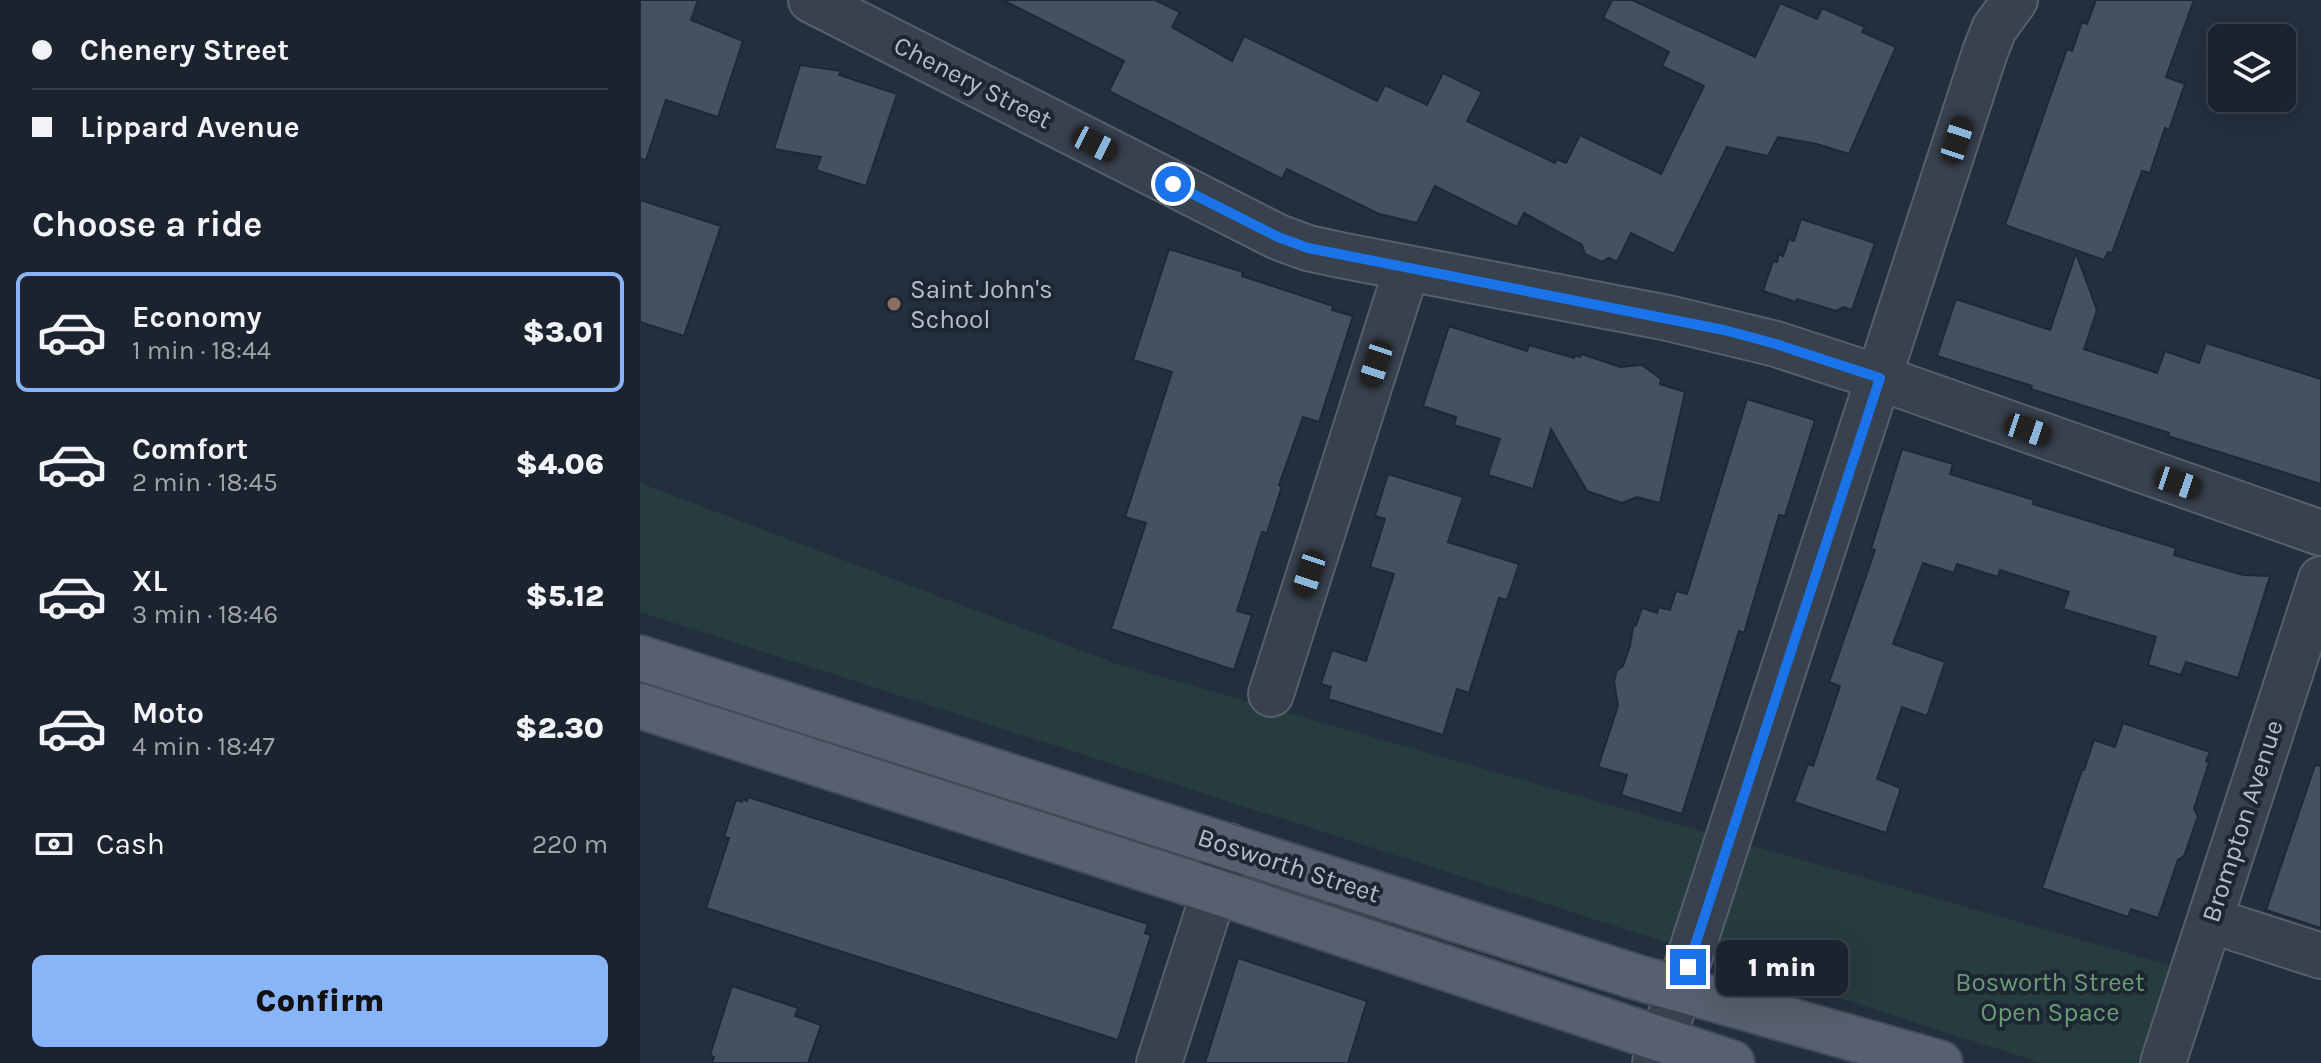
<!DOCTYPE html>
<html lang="en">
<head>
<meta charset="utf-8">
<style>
	body { margin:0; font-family:Karla,sans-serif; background:#282f3a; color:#f1f3f6; height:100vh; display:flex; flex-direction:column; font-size:30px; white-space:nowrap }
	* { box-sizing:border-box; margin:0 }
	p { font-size:26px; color:#a0a4aa }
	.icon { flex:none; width:44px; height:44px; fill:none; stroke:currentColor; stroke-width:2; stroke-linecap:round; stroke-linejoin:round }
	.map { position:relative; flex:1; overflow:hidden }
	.drawer { display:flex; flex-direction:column; background:#1b232e; width:640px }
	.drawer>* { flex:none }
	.top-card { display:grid; align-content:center; height:176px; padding:0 32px; background:#1b232e }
	.fabs { position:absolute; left:1568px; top:24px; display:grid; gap:16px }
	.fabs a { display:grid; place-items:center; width:88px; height:88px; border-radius:12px; background:#1b232e; box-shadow:0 8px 32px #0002,0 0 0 2px #39404a; font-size:40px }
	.end { position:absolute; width:36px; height:36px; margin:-18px; border:10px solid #1a73e8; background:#fff; box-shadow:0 0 0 4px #fff }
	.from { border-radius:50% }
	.bubble { position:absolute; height:56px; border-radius:12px; background:#1b232e; box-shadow:0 8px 32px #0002,0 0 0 2px #39404a; font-size:26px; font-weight:800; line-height:56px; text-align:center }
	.car { position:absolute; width:24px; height:48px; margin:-24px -12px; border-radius:10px; box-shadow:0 0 6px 2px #0007; background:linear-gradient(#222 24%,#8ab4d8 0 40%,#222 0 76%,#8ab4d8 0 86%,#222 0) }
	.top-card b { display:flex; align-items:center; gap:28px; height:76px; font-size:30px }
	.top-card b+b { border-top:2px solid #39404a }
	.top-card i { width:20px; height:20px; background:#f1f3f6 }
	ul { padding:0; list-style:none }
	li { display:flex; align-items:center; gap:24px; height:120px; margin:0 16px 12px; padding:0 16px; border:4px solid transparent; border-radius:12px }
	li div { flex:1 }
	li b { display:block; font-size:30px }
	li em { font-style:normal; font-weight:800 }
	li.on { border-color:#8ab4f8 }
	li>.icon { width:72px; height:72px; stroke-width:1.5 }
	h2 { padding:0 32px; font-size:36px; line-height:96px }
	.pay { display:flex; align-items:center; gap:20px; height:88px; padding:0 32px; font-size:30px }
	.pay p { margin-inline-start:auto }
	.button { display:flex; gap:16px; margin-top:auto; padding:16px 32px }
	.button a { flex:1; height:92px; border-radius:12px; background:#8ab4f8; color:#111; font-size:32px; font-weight:800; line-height:92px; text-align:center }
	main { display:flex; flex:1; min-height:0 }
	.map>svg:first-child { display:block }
	.green { fill:#263c3f }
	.building { fill:#455162; stroke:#1f2835; stroke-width:2 }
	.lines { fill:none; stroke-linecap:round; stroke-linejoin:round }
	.minor-casing { stroke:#565f6c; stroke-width:48 }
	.major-casing { stroke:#414a57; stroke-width:48 }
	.minor { stroke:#38414e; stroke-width:44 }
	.major { stroke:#56606e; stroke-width:44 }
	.route { stroke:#1a73e8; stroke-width:10 }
	.education-dot { fill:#8d6e63; stroke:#1d2633; stroke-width:3 }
	.labels { text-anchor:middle; stroke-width:8; stroke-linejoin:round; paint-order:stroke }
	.street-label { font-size:26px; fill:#b4bcc9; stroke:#1d2633 }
	.poi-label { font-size:26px; fill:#b4bcc9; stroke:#1d2633; text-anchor:start }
	.park-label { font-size:26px; fill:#6b9a76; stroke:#1d2633 }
</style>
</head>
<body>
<main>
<section class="drawer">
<div class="top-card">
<b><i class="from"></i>Chenery Street</b>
<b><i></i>Lippard Avenue</b>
</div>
<h2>Choose a ride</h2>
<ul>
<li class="on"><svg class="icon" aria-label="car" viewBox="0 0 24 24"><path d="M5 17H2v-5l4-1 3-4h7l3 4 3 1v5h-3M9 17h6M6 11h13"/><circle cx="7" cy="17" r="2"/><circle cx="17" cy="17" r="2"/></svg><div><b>Economy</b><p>1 min · 18:44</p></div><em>$3.01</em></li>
<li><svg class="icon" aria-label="car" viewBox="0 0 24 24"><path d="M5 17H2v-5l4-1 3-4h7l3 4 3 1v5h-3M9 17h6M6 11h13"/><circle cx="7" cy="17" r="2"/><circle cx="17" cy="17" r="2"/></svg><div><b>Comfort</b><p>2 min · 18:45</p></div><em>$4.06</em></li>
<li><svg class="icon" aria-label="car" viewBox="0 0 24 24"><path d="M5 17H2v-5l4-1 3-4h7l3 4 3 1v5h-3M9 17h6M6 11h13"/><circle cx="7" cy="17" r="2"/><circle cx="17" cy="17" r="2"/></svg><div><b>XL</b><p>3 min · 18:46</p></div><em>$5.12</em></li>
<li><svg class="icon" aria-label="car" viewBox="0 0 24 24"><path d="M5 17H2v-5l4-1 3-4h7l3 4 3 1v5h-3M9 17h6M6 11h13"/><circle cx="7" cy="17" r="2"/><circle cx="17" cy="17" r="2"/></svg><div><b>Moto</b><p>4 min · 18:47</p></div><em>$2.30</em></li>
</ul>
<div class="pay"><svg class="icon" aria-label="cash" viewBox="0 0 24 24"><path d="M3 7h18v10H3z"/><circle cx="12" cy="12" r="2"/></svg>Cash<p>220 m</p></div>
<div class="button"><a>Confirm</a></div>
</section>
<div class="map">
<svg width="1681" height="1063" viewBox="0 0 1681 1063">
	<rect width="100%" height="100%" fill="#242f3e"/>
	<polygon class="green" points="0,483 474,663 1532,966 1498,1063 1401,1063 0,612"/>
	<g class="building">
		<polygon points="0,0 58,0 51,20 103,41 78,117 26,100 6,160 0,159"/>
		<polygon points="363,0 515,0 540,12 532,27 592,61 604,36 737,101 745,85 787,105 803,73 842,92 827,121 915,163 917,159 926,163 940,135 1021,174 1064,86 1022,66 1029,52 963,18 972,0 992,0 1115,57 1140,3 1177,19 1182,8 1225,27 1222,32 1256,47 1209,154 1177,144 1138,137 1128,156 1087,147 1034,254 991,233 977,262 969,258 962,262 945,254 942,245 884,213 877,227 795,186 777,223 739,214 647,169 642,179 469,91 484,61"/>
		<polygon points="1456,0 1554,0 1526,77 1545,84 1529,130 1525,128 1510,173 1502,171 1472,253 1468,252 1464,260 1365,225 1427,49 1432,51 1442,22 1447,24"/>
		<polygon points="160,65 201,71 199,75 257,94 226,186 176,170 181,157 134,149"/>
		<polygon points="0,200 81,226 44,336 0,322"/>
		<polygon points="1161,219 1235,243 1212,310 1204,307 1196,311 1157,299 1156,302 1123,291 1133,261 1137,262 1139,254 1143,256 1149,239 1154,241"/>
		<polygon points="529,249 603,272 602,276 693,306 692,310 713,316 679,422 663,417 639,485 642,486 627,533 622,532 597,611 612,615 594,670 471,629 506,523 485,517 532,372 493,360"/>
		<polygon points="1436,253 1457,310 1444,349 1517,373 1525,351 1559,363 1566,343 1681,379 1681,484 1528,436 1529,433 1391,389 1392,386 1297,356 1316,299 1410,330"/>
		<polygon points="809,326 887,351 889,345 934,358 935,355 940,357 942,354 980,367 1002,365 1021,379 1020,384 1045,392 1020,503 997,497 982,503 947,491 911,429 893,489 848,475 860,439 814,425 816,417 783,406"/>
		<polygon points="1107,399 1175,420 1145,516 1139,515 1104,633 1099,631 1042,814 981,795 987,775 958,767 978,706 974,681 977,670 983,666 990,646 993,627 996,625 1002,608 1017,613 1019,607 1030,610 1036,591 1047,594"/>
		<polygon points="1262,449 1313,464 1310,474 1394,500 1393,504 1536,548 1534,555 1603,575 1630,576 1598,678 1546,662 1541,675 1508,665 1516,637 1423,609 1429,592 1360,570 1358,577 1317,564 1314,573 1283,563 1253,644 1305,662 1287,716 1262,707 1237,779 1261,788 1246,833 1154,802 1168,764 1173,766 1200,686 1189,682 1235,550 1231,549"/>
		<polygon points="748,474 823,497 808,542 879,564 867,600 859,598 829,693 817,689 803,735 688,699 691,687 681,684 692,650 726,661 754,574 730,567 745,519 735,516"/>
		<polygon points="1483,723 1570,752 1566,761 1569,763 1554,809 1558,816 1544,856 1538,860 1518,918 1491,909 1488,917 1402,888 1442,770 1444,770 1454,740 1475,747"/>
		<polygon points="1675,765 1681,766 1681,928 1626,910"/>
		<polygon points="108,797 508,924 505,933 511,935 478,1040 66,908 89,838 84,837 96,800 102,802 103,799 107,801"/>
		<polygon points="598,958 727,1001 708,1063 565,1063"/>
		<polygon points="92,986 158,1008 155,1016 181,1025 168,1063 72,1063 74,1057 70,1055"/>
	</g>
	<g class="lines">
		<defs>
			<g id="minor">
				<polyline points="171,0 638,237 668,248 700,255 1028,318 1136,344 1240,378 1681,533"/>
				<polyline points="631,694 767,268"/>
				<polyline points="1570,920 1681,956"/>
				<polyline points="519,1063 589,846"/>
				<polyline points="1015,1063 1345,52 1354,29 1375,0"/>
				<polyline points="1523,1063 1681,579"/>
			</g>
			<g id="major">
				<polyline points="0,658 996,977 1300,1063"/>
				<polyline points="0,706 574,891 1092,1063"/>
			</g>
		</defs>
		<use href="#minor" class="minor-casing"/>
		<use href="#major" class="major-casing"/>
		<use href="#minor" class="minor"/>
		<use href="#major" class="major"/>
	</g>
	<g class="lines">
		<polyline class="route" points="533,184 638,237 668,248 1084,330 1136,344 1240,378 1048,967"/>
	</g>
	<circle class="education-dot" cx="254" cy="304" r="8"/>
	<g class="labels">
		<g class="street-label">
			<text transform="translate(333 82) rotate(27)" y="9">Chenery Street</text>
			<text transform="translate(1602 821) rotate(-72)" y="9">Brompton Avenue</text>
			<text transform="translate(649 865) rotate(18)" y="9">Bosworth Street</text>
		</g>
		<g class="poi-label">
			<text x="270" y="298">Saint John's<tspan x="270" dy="30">School</tspan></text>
		</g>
		<g class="park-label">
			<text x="1410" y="991">Bosworth Street<tspan x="1410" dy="30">Open Space</tspan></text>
		</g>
	</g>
</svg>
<div class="fabs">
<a><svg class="icon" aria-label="layers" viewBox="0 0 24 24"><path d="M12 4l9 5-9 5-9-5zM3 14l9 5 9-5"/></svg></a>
</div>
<i class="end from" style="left:533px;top:184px"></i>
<i class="end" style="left:1048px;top:967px"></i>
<div class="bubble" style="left:1076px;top:940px;width:132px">1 min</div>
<i class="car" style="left:1317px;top:140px;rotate:18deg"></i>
<i class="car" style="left:455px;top:144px;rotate:117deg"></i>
<i class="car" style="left:736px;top:364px;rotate:198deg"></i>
<i class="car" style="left:1388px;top:430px;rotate:109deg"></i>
<i class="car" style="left:1538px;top:483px;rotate:109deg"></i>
<i class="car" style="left:669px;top:574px;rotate:198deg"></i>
</div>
</main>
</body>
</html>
